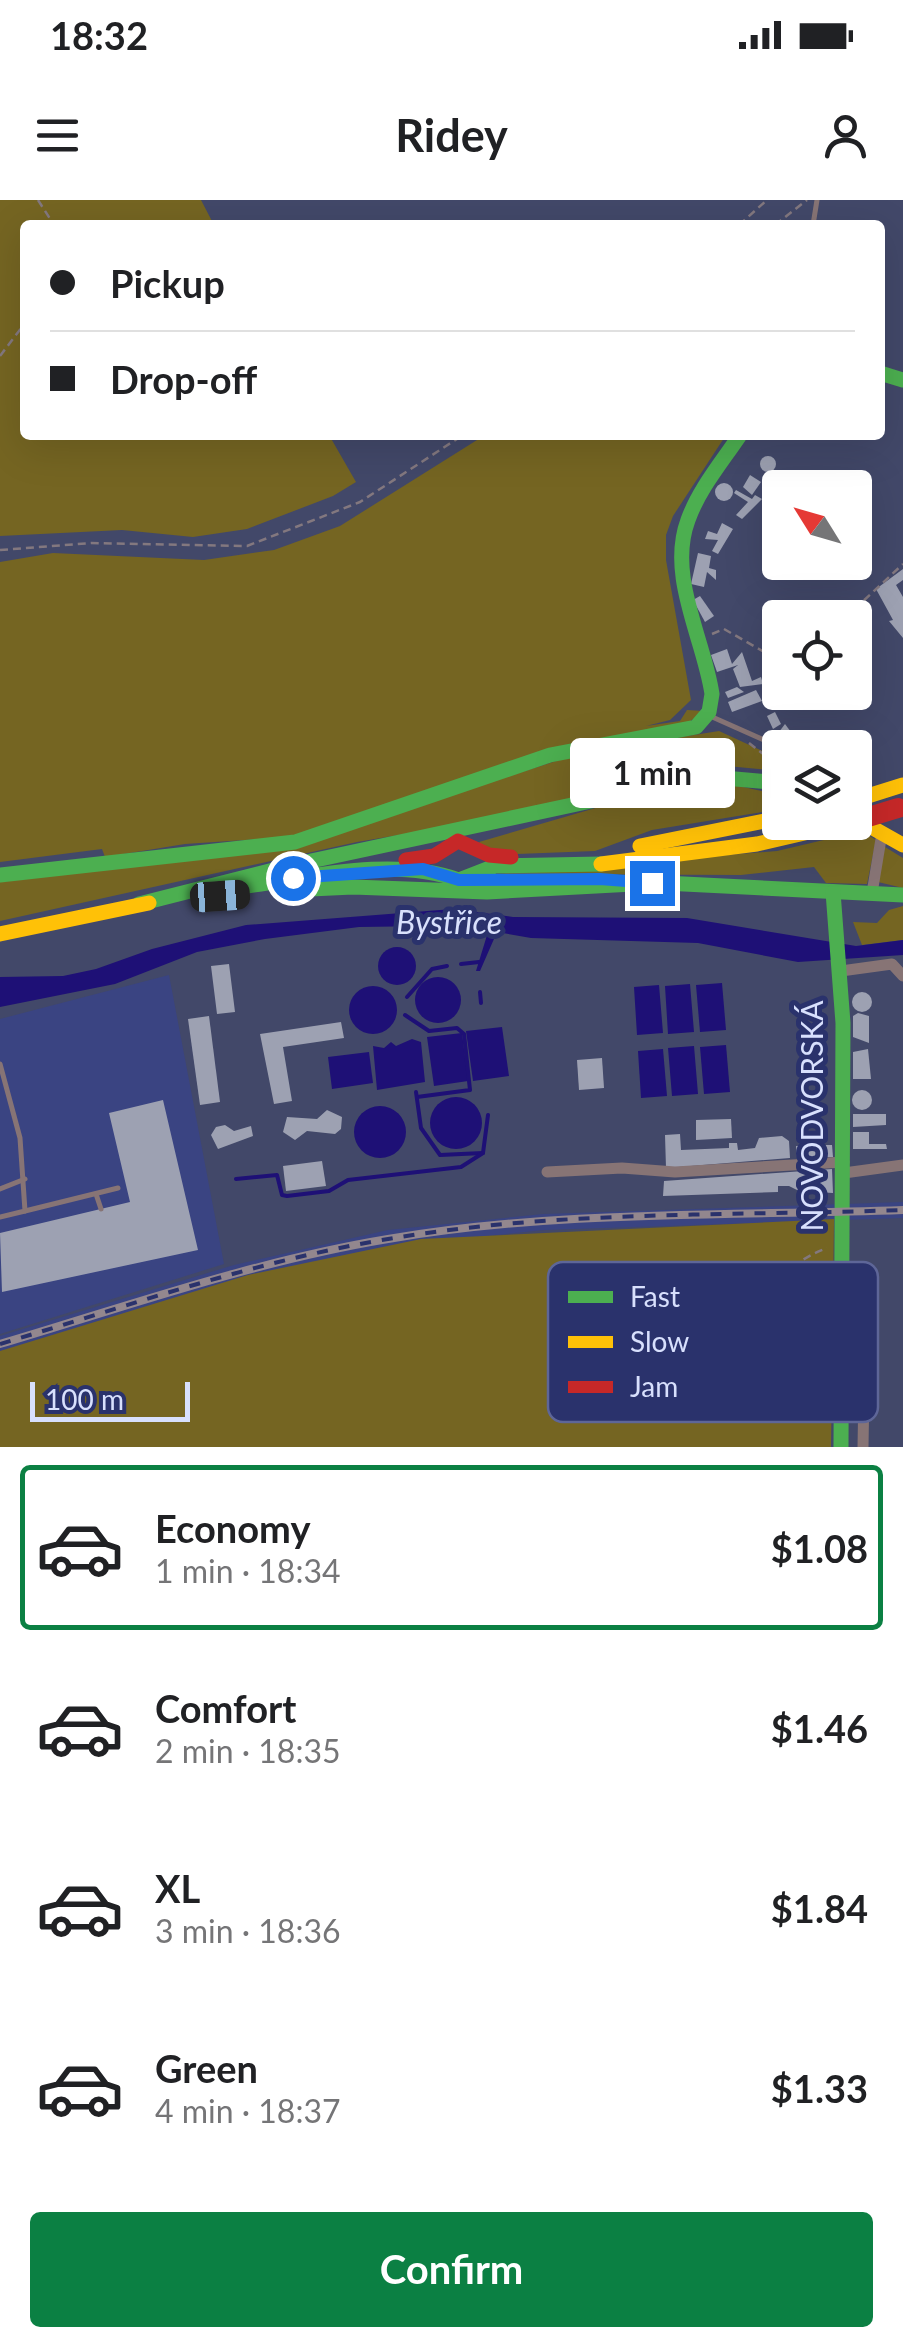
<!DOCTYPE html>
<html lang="en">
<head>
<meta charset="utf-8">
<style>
	body { margin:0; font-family:Lato,sans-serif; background:#f6f6f6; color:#202124; height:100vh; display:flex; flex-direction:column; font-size:38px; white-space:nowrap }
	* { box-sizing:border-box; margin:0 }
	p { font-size:32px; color:#757577 }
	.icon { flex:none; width:55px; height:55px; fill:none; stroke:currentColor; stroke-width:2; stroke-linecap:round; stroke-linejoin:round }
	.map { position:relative; height:1247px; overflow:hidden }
	.details { display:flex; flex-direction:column; background:#fff; flex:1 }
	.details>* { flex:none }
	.top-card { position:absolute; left:20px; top:20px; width:865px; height:220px; border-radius:10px; box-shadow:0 10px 40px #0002; display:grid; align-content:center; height:220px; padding:0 30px; background:#fff }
	.needle { width:65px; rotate:307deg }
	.buttons { position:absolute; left:762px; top:270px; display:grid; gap:20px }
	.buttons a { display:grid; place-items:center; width:110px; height:110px; border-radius:10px; background:#fff; box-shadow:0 10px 40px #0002; font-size:50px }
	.scale { position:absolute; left:30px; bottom:25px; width:160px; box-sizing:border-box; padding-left:10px; border:5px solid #d8e0fd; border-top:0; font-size:28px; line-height:35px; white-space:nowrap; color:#d8e0fd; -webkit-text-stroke:8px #2a326c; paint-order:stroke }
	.end { position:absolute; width:45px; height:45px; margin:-22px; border:12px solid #1a73e8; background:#fff; box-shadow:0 0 0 5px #fff }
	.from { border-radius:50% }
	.bubble { position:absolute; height:70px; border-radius:10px; background:#fff; box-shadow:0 10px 40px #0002; font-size:32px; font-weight:700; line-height:70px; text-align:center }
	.car { position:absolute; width:30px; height:60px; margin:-30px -15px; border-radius:12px; box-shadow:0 0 8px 2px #0007; background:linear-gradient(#222 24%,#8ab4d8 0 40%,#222 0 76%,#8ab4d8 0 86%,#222 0) }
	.top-card b { display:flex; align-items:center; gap:35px; height:95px; font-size:38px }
	.top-card b+b { border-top:2px solid #e0e0e0 }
	.top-card i { width:25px; height:25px; background:#202124 }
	ul { padding:18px 0 0; list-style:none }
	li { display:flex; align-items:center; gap:30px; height:165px; margin:0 20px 15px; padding:0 10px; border:5px solid transparent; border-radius:10px }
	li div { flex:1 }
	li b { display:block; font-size:38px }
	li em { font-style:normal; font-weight:700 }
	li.on { border-color:#0b8043 }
	li>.icon { width:90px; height:90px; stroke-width:1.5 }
	.button { display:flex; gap:20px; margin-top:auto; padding:20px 30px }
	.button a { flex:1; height:115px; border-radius:10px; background:#0b8043; color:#fff; font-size:40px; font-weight:700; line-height:115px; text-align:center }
	.status { display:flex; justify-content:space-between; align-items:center; height:70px; padding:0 50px; background:#fff; direction:ltr }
	.status svg { height:28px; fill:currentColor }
	header { display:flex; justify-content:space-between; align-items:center; height:130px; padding:0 30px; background:#fff; font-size:45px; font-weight:700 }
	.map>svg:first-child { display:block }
	.built { fill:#3a4482 }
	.green { fill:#756522 }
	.water { fill:#1e1076 }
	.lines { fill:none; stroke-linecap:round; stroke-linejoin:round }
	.stream { stroke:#1e1076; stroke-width:4 }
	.building { fill:#9da1b2 }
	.path { stroke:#83787f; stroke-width:2.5; stroke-dasharray:8 5; stroke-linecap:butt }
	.lane { stroke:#877475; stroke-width:5 }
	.street { stroke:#877475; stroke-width:11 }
	.fast { stroke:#4caf50; stroke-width:15 }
	.slow { stroke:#ffc107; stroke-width:15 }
	.jam { stroke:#c62828; stroke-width:15 }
	.rail-casing { stroke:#93878e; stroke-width:8 }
	.rail { stroke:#2a326c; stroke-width:4; stroke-dasharray:11; stroke-linecap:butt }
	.jam-bridge { stroke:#c62828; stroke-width:20 }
	.route { stroke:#1a73e8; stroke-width:12 }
	.labels { text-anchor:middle; stroke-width:10; stroke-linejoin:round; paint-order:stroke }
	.street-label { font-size:30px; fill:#d8e0fd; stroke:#2a326c }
	.water-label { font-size:32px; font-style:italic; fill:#d9e1fc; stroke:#2a326c }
	.key { fill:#2a326c; stroke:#5e6698; stroke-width:2.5 }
	.key-label { font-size:28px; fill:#d8e0fd }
</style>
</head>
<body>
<div class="status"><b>18:32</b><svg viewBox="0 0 49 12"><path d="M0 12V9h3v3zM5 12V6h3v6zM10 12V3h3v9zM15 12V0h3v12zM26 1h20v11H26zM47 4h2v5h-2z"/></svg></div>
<header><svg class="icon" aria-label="menu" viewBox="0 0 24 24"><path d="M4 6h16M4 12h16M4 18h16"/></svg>Ridey<svg class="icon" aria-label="person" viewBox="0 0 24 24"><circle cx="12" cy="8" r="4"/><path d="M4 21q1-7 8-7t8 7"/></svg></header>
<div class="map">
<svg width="903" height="1247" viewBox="0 0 903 1247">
	<rect width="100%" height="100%" fill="#424869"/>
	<g class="built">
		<polygon points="169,775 224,1064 0,1134 0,819"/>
		<polygon points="903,1002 903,1018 544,1030 391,1046 239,1080 0,1152 0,1136 234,1065 388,1030 543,1014"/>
	</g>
	<g class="green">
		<polygon points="0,0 201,0 214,25 25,25 25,235 329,235 356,282 333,296 247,329 193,337 122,330 0,336"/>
		<polygon points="485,235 726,235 673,316 666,335 666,360 691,500 670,520 646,526 680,521 687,510 703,511 688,523 290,637 185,644 105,657 102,649 0,662 0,362 53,353 204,360 274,350 340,326"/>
		<polygon points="719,531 780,559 780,566 769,570 716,565 511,616 357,642 0,721 0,682 283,649 581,553"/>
		<polygon points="734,585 780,595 780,609 652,630 595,651 517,654 484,650 479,642 647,593"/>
		<polygon points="862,631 876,640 867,684 826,683 814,667 741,675 495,674 777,651"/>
		<polygon points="885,647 903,658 903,688 878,682"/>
		<polygon points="903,706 903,740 862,745 853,722 877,723 889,710"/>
		<polygon points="834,1019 831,1247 0,1247 0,1151 248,1075 421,1039"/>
	</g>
	<g class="water">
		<polygon points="453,709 513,717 687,718 856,746 903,740 903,755 798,762 698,743 531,738 497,732 480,771 476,771 488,732 431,726 359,727 265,739 197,752 115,784 0,807 0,777 63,776 96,769 152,749 246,725"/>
		<circle cx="397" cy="766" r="19"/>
		<circle cx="438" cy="800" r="23"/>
		<polygon points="722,783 726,830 700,832 696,785"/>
		<polygon points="690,784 694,832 668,834 665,786"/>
		<polygon points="659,785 663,833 637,835 634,787"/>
		<circle cx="373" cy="810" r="24"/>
		<polygon points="502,827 509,876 473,881 466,831"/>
		<polygon points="462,833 468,881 434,886 427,837"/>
		<polygon points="412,839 421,842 425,882 377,890 373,846 384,848 391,842 396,846"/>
		<polygon points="726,845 730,892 704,894 700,847"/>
		<polygon points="694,846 698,894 672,896 668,848"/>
		<polygon points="663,849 667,896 641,898 638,851"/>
		<polygon points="369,852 373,883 332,889 328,857"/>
		<circle cx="456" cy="923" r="26"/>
		<circle cx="380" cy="932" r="26"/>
	</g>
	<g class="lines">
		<g class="stream">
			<polyline points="461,764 479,762"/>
			<polyline points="480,792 481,803"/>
			<polyline points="407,797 432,769 447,766"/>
			<polyline points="405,815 429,831 457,828 464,834 470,890 417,897"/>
			<polyline points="416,892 421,928 440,955 483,953"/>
			<polyline points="236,979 277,975 282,995 287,996 329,991 348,980 461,967 483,953 488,915"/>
		</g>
	</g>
	<g class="building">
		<circle cx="768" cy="264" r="8"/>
		<polygon points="750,275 761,282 752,295 743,287"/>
		<circle cx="724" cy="292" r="9"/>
		<polygon points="736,290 752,299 755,295 762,299 742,319 736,315 748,302 734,293"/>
		<polygon points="722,323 733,329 718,354 712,351 718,340 705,339 708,331 717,334"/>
		<polygon points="698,353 711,356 709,368 716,370 716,380 707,372 704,387 691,384"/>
		<polygon points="903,369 903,380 896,385 903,397 903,438 889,421 893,420 876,389"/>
		<polygon points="700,396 714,416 705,422 693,400"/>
		<polygon points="727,449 732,464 742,452 752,481 761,477 763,484 740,487 733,469 738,465 717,472 711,455"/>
		<polygon points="737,487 744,492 728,498 725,492"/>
		<polygon points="756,490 762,501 732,512 728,502"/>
		<polygon points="775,512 781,524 773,529 767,516"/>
		<polygon points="785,524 799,543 796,548 776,536"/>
		<polygon points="229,764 235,812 217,814 211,766"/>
		<circle cx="862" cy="802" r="10"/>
		<polygon points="858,813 869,816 869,843 853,837 853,816"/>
		<polygon points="209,816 220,902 200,905 188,819"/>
		<polygon points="341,822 344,838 283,847 292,901 274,904 260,834"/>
		<polygon points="868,849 871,879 853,879 853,852"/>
		<polygon points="602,858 604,888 579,890 577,860"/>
		<circle cx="862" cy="900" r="10"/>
		<polygon points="163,900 198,1050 2,1092 0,1033 130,1002 109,913"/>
		<polygon points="327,910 342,917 341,929 335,934 307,931 295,940 283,932 287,917 317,919"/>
		<polygon points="853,914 886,914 886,925 853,927"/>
		<polygon points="731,919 732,938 696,940 696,920"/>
		<polygon points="225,925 234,931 251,926 253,936 218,949 211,935 216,927"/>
		<polygon points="853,932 869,932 869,944 886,944 887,949 853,949"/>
		<polygon points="680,934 681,950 729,948 729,943 737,943 738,950 755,948 759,938 782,936 789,941 790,958 666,968 665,935"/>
		<polygon points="824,945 832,945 833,957 797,958 796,946"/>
		<polygon points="322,961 326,986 286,991 283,966"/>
		<polygon points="832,969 833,993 799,991 789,986 778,986 778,992 663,996 664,981"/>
	</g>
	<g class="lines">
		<g class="path">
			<polyline points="38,0 54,25"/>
			<polyline points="739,25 767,0"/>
			<polyline points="775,25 807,0"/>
			<polyline points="0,156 25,123"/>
			<polyline points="0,350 91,343 247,346 360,302 463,235"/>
			<polyline points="845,418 903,364"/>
			<polyline points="712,434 724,429 780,461"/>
			<polyline points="749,543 780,567"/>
			<path d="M715,1113C757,1101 786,1063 827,1048"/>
		</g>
		<g class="lane">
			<polyline points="813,25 817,0"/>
			<polyline points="710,516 782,548"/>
			<polyline points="0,864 20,938 25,1011 0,1017"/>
			<polyline points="0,989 25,979"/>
			<polyline points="96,994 101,1009"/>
			<polyline points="25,1011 118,988"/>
		</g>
		<g class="street">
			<polyline points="872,693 882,633"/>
			<polyline points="841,771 892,764 903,776"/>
			<polyline points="547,972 622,968 675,972 844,962"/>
			<polyline points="844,973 903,965"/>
			<polyline points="863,1247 864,1188"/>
		</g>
		<g class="fast">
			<polyline points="880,173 903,180"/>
			<path d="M0,675L295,642L550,555L696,527L709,512L712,494C704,439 667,376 688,320C699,289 722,262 740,235"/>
			<polyline points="644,682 903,695"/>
			<path d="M233,688C304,679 390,655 459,680L495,666L601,664"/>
			<polyline points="289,690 353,687 487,692 652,683"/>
			<polyline points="833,692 843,823 841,1247"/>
			<polyline points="139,704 297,664 670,584 724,578 780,583"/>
		</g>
		<g class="slow">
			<polyline points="855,600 903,585"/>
			<polyline points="855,618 903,645"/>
			<polyline points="640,646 780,618"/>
			<polyline points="601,664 757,644 852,622"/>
			<polyline points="0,734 149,703"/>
		</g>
		<polyline class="jam" points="406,660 434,656 458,641 489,655 511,657"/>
		<defs>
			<path id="rail" d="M0,1144C128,1106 255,1061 388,1039C557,1010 732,1016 903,1010"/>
		</defs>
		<use href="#rail" class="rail-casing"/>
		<use href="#rail" class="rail"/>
		<polyline class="jam-bridge" points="855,621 898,608"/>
	</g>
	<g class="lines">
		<polyline class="route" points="293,678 423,669 459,680 600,679 652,683"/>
	</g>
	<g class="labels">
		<g class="street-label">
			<text transform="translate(813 916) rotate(-90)" y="10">NOVODVORSKÁ</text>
		</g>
		<g class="water-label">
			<text x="449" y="734">Bystřice</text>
		</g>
	</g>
	<rect x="548" y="1062" width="330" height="160" rx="15" class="key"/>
	<rect x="568" y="1091" width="45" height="12" fill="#4caf50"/>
	<rect x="568" y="1136" width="45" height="12" fill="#ffc107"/>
	<rect x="568" y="1181" width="45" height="12" fill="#c62828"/>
	<g class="key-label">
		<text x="630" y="1107">Fast</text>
		<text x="630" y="1152">Slow</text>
		<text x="630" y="1197">Jam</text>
	</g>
</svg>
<div class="buttons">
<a><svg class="needle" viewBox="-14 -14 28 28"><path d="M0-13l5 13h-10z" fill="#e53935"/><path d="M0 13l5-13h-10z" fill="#757577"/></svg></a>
<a><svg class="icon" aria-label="locate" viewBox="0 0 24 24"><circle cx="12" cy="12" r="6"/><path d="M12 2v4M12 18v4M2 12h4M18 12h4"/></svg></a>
<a><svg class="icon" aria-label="layers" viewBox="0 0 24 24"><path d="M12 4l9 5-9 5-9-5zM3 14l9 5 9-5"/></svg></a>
</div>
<div class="scale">100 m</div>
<i class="end from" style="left:293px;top:678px"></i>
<i class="end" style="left:652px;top:683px"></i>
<div class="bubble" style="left:570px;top:538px;width:165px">1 min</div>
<i class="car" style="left:220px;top:696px;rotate:86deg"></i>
<div class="top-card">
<b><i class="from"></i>Pickup</b>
<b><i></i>Drop-off</b>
</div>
</div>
<section class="details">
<ul>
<li class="on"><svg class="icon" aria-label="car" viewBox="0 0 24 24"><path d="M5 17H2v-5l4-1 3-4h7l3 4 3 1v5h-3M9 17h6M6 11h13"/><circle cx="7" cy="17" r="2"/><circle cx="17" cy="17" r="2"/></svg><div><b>Economy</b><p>1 min · 18:34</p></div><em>$1.08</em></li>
<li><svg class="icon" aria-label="car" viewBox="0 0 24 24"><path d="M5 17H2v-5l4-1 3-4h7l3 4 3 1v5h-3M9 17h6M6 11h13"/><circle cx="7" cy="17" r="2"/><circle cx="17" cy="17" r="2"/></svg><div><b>Comfort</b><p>2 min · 18:35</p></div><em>$1.46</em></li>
<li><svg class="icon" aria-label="car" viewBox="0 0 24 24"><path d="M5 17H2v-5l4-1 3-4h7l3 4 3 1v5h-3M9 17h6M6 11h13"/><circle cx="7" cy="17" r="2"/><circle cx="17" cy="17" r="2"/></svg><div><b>XL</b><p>3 min · 18:36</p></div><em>$1.84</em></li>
<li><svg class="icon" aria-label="car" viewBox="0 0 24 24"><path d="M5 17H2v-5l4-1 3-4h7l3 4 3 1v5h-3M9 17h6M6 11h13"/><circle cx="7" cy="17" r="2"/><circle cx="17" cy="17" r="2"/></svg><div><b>Green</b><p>4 min · 18:37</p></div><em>$1.33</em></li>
</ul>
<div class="button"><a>Confirm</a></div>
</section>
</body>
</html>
